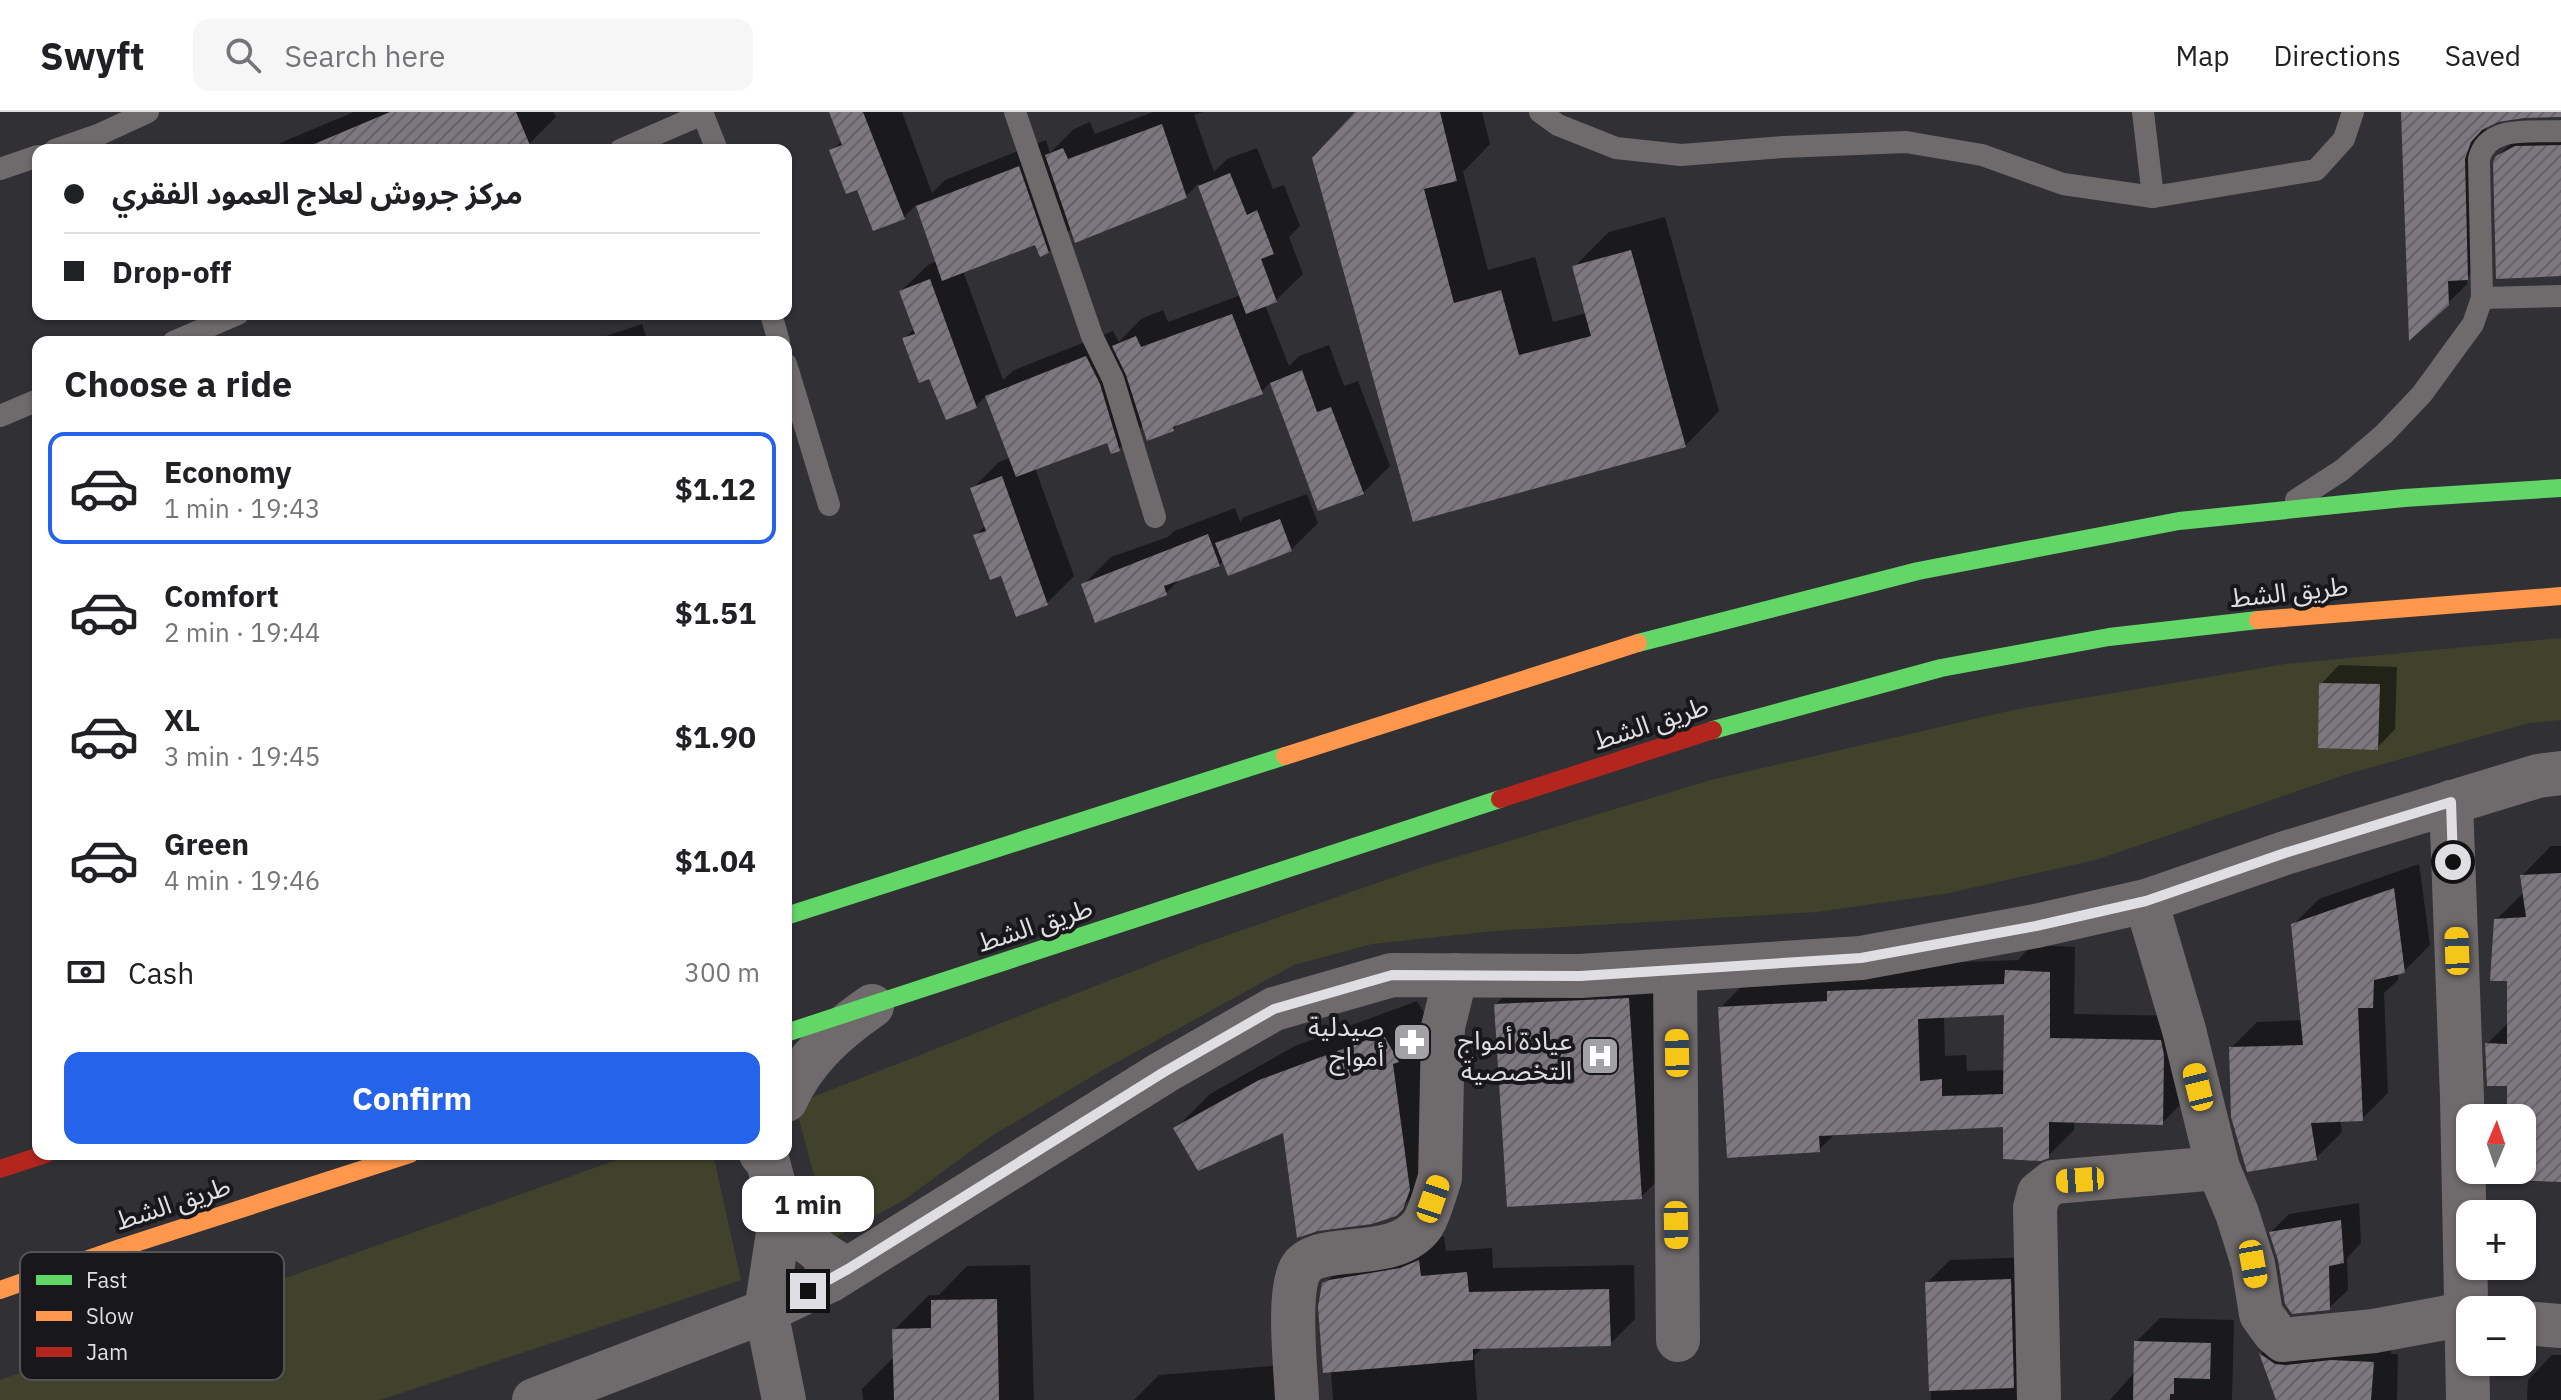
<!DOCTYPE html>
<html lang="en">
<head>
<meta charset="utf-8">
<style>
	body { margin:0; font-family:"IBM Plex Sans","Noto Sans Arabic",sans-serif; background:#f6f6f6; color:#202124; height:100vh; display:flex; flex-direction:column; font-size:30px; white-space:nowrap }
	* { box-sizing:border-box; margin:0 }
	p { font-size:26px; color:#757577 }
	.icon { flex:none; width:44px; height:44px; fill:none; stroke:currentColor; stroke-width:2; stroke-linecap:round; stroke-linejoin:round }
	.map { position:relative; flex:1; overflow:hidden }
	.side { position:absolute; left:32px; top:224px; width:760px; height:824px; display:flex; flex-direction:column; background:#fff; border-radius:16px; box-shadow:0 2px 6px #0004 }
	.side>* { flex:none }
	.banner { position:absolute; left:32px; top:32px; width:760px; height:176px; border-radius:16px; box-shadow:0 2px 6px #0004; display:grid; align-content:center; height:176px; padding:0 32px; background:#fff }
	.needle { width:52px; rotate:2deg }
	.tools { position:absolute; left:2456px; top:992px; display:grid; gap:16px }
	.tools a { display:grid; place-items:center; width:80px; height:80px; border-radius:16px; background:#fff; box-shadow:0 2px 6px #0004; font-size:40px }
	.end { position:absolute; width:36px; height:36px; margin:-18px; border:10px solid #dfdee3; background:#111; box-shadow:0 0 0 4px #111 }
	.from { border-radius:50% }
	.bubble { position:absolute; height:56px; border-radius:16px; background:#fff; box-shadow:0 2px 6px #0004; font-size:26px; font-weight:700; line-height:56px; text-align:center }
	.car { position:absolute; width:24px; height:48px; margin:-24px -12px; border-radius:10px; box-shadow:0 0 6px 2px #0007; background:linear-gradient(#f5c518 24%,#345 0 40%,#f5c518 0 76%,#345 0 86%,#f5c518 0) }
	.banner b { display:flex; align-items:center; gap:28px; height:76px; font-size:30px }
	.banner b+b { border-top:2px solid #e0e0e0 }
	.banner i { width:20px; height:20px; background:#202124 }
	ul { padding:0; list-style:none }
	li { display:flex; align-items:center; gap:24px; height:112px; margin:0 16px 12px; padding:0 16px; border:4px solid transparent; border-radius:16px }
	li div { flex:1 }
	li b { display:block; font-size:30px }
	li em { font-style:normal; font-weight:700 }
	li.active { border-color:#2563eb }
	li>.icon { width:72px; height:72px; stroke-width:1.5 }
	h2 { padding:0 32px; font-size:36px; line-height:96px }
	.pay { display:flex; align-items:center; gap:20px; height:88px; padding:0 32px; font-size:30px }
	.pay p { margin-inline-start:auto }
	.primary-button { display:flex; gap:16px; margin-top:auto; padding:16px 32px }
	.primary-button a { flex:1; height:92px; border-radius:16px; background:#2563eb; color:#fff; font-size:32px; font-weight:700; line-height:92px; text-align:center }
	header { display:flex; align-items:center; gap:48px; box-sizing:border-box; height:112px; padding:0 40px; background:#fff; border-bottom:2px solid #e0e0e0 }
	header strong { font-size:38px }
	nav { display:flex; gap:44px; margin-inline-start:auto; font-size:28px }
	.search { width:560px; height:72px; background:#f6f6f6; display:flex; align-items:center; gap:20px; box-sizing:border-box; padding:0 28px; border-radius:16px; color:#757577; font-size:30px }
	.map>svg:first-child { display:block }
	.garden { fill:#40422b }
	.shadow { fill:#0007; fill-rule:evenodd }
	.building { fill:url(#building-hatch); fill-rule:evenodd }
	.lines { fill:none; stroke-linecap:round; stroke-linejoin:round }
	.lane { stroke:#6f6a6c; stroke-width:22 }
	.street { stroke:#6f6a6c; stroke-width:44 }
	.fast { stroke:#63d668; stroke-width:18 }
	.slow { stroke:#ff974d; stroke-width:18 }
	.jam { stroke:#b3261e; stroke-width:18 }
	.route { stroke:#dfdee3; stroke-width:10 }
	.labels { text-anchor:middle; stroke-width:8; stroke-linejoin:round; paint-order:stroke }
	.street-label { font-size:26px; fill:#dfdee3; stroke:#18171b }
	.poi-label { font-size:26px; fill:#dfdee3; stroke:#18171b; text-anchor:end }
	.key { fill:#18171b; stroke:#545357; stroke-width:2 }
	.key-label { font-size:22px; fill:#dfdee3 }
</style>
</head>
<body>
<header>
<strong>Swyft</strong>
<div class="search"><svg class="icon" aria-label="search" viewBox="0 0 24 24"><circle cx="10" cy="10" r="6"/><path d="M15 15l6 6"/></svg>Search here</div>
<nav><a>Map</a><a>Directions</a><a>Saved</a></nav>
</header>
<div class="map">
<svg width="2561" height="1288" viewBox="0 0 2561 1288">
	<defs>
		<pattern id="building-hatch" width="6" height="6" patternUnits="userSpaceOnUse" patternTransform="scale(2)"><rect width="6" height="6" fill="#7d777f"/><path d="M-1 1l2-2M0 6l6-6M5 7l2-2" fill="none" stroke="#666267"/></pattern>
	</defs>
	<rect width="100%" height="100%" fill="#313035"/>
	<g class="garden">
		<polygon points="2561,526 2561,608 2529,611 2344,663 2099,747 1950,781 1817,800 1493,819 1372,832 1294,853 1103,958 993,1023 904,1088 831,1128 795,992 1205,831 1423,755 1711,668 2013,598 2285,552"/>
		<polygon points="633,1042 713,1042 741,1168 380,1288 0,1288 0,1268"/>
	</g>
	<g class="shadow">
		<polygon points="354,0 553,0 556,5 529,32 514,38 273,38 280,31"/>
		<path d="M832,0H902L932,81L945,68L1046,28L1050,41L1074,17L1090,10L1095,22L1153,0H1203L1194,3L1214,60L1227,47L1257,36L1273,77L1284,73L1300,114L1289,125L1303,162L1276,188L1265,193L1289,254L1299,244L1329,233L1344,274L1358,269L1390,354L1363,381L1319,397L1271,270L1261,280L1180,311L1173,318L1144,312L1119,337L1108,329L1035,356L1074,464L1047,491L1002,461L975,424L986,413L973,376L999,350L1010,346L987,283L976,294L931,264L904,227L915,216L901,179L928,153L937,149L917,92L904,105L858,76L832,39L842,28ZM1199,71L1241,183L1168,210L1163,198L1141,207L1119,230L1113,219L1014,258L1003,268L963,159L1036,131L1048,140L1072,116L1186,84Z"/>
		<polygon points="1357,0 1482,0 1490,32 1463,60 1488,158 1535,145 1553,210 1587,201 1574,155 1609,120 1665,105 1719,299 1685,334 1414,408"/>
		<polygon points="2403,0 2561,0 2561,3 2511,5 2488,12 2483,27 2485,147 2467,166 2467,172 2448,191"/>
		<polygon points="2561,15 2561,162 2497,45 2516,26"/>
		<polygon points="642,212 648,230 593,230 597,227"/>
		<polygon points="1307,382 1318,411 1291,438 1224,448 1219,453 1182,465 1166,481 1084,472 1111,445 1168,425 1174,419 1235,396 1240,410 1244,405"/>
		<polygon points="2339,553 2397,555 2395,617 2377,636 2321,572"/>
		<polygon points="2551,734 2561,734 2561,1068 2510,1058 2522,1058 2522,1006 2509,1006 2509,973 2487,932 2509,910 2510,867 2496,808 2524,780 2522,764"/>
		<polygon points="2419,752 2430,833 2404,859 2398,860 2398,868 2384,881 2388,981 2362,1007 2340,1008 2342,1020 2316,1046 2231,936 2257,910 2303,908 2293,813 2319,787"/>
		<path d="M2032,833L2075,835L2074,902L2186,904L2188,985L2162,1011L2074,1009V1018L2048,1044L2005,1013L1836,1021L1819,1038L1720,896L1746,870L1854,854L2018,848ZM2006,901V958L1967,959L1966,943L1945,944L1944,904Z"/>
		<polygon points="1663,852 1676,1050 1641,1085 1496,892 1531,858"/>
		<polygon points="1417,889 1432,914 1437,1060 1402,1095 1285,1018 1176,1016 1210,982 1295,934"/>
		<polygon points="2359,1091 2361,1131 2347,1146 2348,1178 2329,1196 2280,1147 2271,1120 2289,1102"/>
		<polygon points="1444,1124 1446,1139 1492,1136 1493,1156 1634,1153 1635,1207 1610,1232 1483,1235 1474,1244 1477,1288 1333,1288 1325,1171 1351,1145 1409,1136"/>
		<polygon points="2034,1145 2027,1288 1931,1288 1927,1171 1950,1148"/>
		<polygon points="1030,1153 1034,1288 863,1288 862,1277 895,1244 894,1218 929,1183 939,1183 967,1154"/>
		<polygon points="2160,1206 2234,1208 2232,1288 2110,1288 2134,1261 2136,1230"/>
		<polygon points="2279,1224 2392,1233 2391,1242 2398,1242 2397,1288 2278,1288 2261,1242"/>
		<polygon points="2552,1243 2561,1243 2561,1288 2527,1288 2528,1268"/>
		<polygon points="1273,1254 1276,1288 1134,1288 1159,1263"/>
	</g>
	<g class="building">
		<polygon points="390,0 516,0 532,38 300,38"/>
		<polygon points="829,0 863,0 905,107 873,119 857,78 846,82 829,38 842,33"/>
		<polygon points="1355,0 1440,0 1457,69 1424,77 1454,191 1501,178 1519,243 1591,224 1572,154 1631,138 1686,335 1413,410 1312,46"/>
		<polygon points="2401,0 2561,0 2561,5 2524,6 2498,10 2482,18 2471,30 2465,47 2468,168 2448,169 2449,193 2409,229"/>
		<polygon points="1162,12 1187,86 1075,131 1045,43 1063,36 1068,47"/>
		<polygon points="2561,33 2561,164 2496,167 2493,50 2496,44 2515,34"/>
		<polygon points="1019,54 1049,141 1040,145 1035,133 942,169 916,94"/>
		<polygon points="1230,61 1247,103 1257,98 1274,142 1261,147 1277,190 1246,202 1198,74"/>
		<polygon points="930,167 977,296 946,308 929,267 919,271 902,226 915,222 899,179"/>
		<polygon points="1232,202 1263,282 1173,315 1174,319 1147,329 1126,263 1112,234 1136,224 1141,235"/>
		<polygon points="1086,244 1100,272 1120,339 1111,342 1107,331 1016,365 985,284"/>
		<polygon points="1302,258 1317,300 1331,295 1364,382 1318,399 1270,271"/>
		<polygon points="1002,364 1048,493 1016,505 1001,464 990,468 973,423 986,419 970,376"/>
		<polygon points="1280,407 1292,439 1228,464 1215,431"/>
		<polygon points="1208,422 1220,454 1164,474 1167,483 1095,511 1081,472"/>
		<polygon points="2319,571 2380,572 2378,638 2318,636"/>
		<polygon points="2561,761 2561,1070 2508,1068 2509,1058 2522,1058 2522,1006 2507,1006 2507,974 2487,974 2485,931 2507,932 2507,869 2490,869 2494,807 2526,805 2520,763"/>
		<polygon points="2394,776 2405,861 2374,868 2373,896 2358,896 2363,1009 2311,1011 2317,1048 2247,1060 2231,1005 2229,935 2303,933 2291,812"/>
		<path d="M2005,858L2050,860V926L2161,928L2164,943L2163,1013L2049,1010V1046L2041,1049L2003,1047V1015L1819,1024L1820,1040L1727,1046L1718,895L1827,889V879L2004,872ZM2004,903L2003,982L1942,984V967L1920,969L1918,907Z"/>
		<polygon points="1629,886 1642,1087 1507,1095 1494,892"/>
		<polygon points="1383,922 1399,950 1393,952 1410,1078 1403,1097 1396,1104 1372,1112 1318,1119 1297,1126 1283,1021 1198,1059 1173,1016 1259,968"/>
		<polygon points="2341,1108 2344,1151 2329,1154 2330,1198 2292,1202 2285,1192 2278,1148 2269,1120"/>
		<polygon points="1419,1148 1421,1164 1467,1160 1469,1180 1609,1177 1611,1234 1473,1237 1473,1248 1323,1261 1318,1195 1322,1171 1329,1168 1400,1156"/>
		<polygon points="2011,1167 2014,1276 1929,1279 1925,1170"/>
		<polygon points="997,1187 999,1288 894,1288 892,1217 931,1216 931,1188"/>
		<polygon points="2134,1229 2211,1231 2210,1267 2174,1266 2174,1282 2170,1282 2170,1288 2133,1288"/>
		<polygon points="2259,1241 2275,1252 2285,1253 2331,1248 2374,1250 2371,1288 2276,1288"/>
	</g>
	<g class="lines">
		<g class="lane">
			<polyline points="702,0 717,38"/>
			<polyline points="1015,0 1092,224 1113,267 1155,405"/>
			<polyline points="1540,0 1558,13 1616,36 1681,43 1783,35 1906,30 1982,43 2063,72 2153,85 2316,58 2344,27 2353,0"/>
			<polyline points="2143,0 2153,85"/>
			<polyline points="55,38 98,23 148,0"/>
			<polyline points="620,38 703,2"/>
			<polyline points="0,57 38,44"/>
			<polyline points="2482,186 2561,184"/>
			<polyline points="771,202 779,230"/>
			<polyline points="173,230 238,202"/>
			<polyline points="786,252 829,393"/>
			<polyline points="0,304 38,288"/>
			<path d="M2296,388L2342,358L2384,322L2422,282L2473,212L2482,186L2479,47C2487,12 2533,21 2561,19"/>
		</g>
		<g class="street">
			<polyline points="2451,690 2462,986 2468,1288"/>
			<polyline points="2146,789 2184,918 2218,1056 2237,1101 2253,1152 2261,1202 2274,1220 2283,1228 2374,1219 2465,1202"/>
			<polyline points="1675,858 1678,1228"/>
			<path d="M786,988C804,947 836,919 872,894"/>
			<polyline points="761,1042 768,1050 781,1101 766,1199 784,1288"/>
			<path d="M781,1101C800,1126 820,1143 848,1157"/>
			<polyline points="2522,1211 2561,1214"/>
			<polyline points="534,1288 766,1199 829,1169 1164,960 1274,897 1392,863 1580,864 1861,846 2036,814 2146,789 2285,741 2538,664 2561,661"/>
			<path d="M1297,1288C1296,1258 1287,1183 1300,1158C1316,1127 1395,1153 1423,1112C1431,1099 1435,1080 1440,1066L1443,915L1456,863"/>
			<polyline points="2039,1288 2035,1096 2039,1081 2053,1070 2218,1056"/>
		</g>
		<g class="fast">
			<polyline points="1638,531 1918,459 2179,409 2404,386 2561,376"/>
			<polyline points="1713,618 1941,556 2109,525 2258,508"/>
			<polyline points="786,804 1285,644"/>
			<polyline points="786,921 1500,687"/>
		</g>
		<g class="slow">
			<polyline points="2258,508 2561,484"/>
			<polyline points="1285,644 1638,531"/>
			<polyline points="0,1178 120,1136 410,1042"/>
		</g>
		<g class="jam">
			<polyline points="1500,687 1713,618"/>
			<polyline points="0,1057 46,1042"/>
		</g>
	</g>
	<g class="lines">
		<polyline class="route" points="808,1179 848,1157 1164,960 1274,897 1392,863 1580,864 1861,846 2036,814 2146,789 2285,741 2451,690 2453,750"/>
	</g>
	<defs>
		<symbol id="pharmacy-square" viewBox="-11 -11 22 22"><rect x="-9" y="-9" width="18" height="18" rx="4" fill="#a2a1a6" stroke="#18171b"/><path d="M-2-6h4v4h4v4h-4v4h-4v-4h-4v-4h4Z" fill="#fff"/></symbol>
		<symbol id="hospital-square" viewBox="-11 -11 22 22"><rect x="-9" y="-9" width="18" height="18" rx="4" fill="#a2a1a6" stroke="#18171b"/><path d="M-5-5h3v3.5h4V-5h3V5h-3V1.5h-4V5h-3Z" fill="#fff"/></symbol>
	</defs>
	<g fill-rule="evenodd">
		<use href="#pharmacy-square" x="1390" y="908" width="44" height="44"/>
		<use href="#hospital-square" x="1578" y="922" width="44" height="44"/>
	</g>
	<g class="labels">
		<g class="street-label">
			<text transform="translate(2289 480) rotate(-6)" y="9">طريق الشط</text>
			<text transform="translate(1651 611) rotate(-18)" y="9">طريق الشط</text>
			<text transform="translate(1035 813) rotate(-18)" y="9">طريق الشط</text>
			<text transform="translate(173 1091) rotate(-18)" y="9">طريق الشط</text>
		</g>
		<g class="poi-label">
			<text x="1384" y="924">صيدلية<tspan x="1384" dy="30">أمواج</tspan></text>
			<text x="1572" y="938">عيادة أمواج<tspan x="1572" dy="30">التخصصية</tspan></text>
		</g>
	</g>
	<rect x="20" y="1140" width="264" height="128" rx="12" class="key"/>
	<rect x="36" y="1163" width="36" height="10" fill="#63d668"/>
	<rect x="36" y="1199" width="36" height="10" fill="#ff974d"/>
	<rect x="36" y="1235" width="36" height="10" fill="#b3261e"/>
	<g class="key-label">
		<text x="86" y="1176">Fast</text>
		<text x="86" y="1212">Slow</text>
		<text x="86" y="1248">Jam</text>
	</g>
</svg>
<div class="tools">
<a><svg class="needle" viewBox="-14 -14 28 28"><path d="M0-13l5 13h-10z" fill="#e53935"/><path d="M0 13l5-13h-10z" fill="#757577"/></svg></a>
<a>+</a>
<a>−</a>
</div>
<i class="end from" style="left:2453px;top:750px"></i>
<i class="end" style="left:808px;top:1179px"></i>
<div class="bubble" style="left:742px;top:1064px;width:132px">1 min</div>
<i class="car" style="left:2457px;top:839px;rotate:358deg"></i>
<i class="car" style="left:1677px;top:941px;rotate:359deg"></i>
<i class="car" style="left:2198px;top:975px;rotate:346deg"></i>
<i class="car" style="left:2080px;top:1068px;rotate:266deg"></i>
<i class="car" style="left:1433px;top:1087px;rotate:19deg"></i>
<i class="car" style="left:1676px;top:1113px;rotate:179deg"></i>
<i class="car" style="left:2253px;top:1152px;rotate:170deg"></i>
<div class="banner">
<b><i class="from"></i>مركز جروش لعلاج العمود الفقري</b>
<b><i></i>Drop-off</b>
</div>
<section class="side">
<h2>Choose a ride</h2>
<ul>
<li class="active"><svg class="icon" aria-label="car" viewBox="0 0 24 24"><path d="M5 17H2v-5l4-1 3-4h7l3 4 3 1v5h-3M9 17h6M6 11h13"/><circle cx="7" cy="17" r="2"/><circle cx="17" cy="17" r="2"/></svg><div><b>Economy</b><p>1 min · 19:43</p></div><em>$1.12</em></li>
<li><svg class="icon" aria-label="car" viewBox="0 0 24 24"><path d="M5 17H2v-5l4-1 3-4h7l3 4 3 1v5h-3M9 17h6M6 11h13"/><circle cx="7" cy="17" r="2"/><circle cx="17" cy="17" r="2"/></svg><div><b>Comfort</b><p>2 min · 19:44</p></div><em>$1.51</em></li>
<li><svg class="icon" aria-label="car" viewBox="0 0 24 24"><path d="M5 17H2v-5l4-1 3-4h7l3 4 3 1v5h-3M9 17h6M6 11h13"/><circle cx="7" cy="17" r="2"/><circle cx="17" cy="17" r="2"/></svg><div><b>XL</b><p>3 min · 19:45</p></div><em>$1.90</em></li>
<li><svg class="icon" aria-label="car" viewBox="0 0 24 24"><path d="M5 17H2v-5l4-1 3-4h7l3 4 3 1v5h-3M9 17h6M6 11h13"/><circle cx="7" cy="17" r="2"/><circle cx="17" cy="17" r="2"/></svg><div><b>Green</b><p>4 min · 19:46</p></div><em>$1.04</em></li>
</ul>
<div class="pay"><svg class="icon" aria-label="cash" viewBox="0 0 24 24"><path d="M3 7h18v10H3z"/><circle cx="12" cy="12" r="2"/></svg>Cash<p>300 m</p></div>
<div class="primary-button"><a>Confirm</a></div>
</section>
</div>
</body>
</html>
